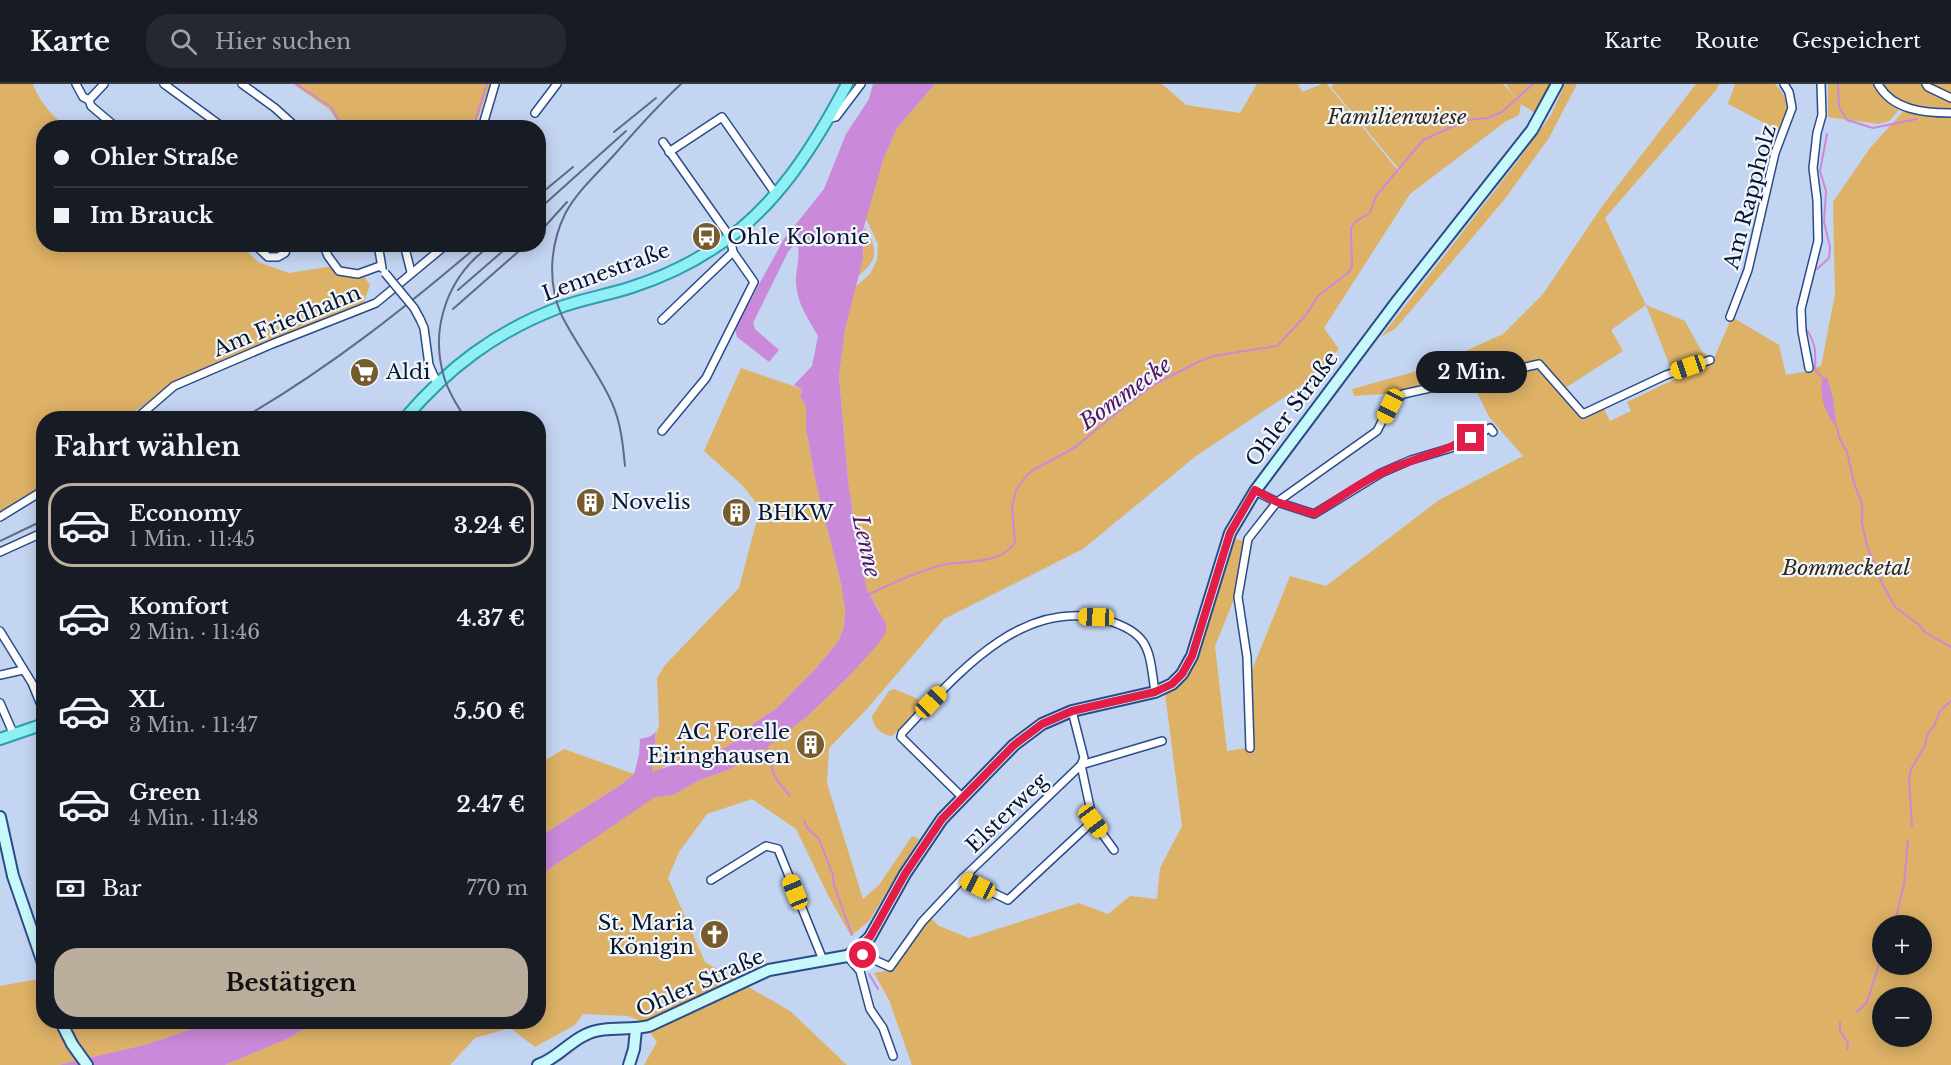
<!DOCTYPE html>
<html lang="de">
<head>
<meta charset="utf-8">
<style>
	body { margin:0; font-family:"Libre Baskerville",serif; background:#242831; color:#f1f3f6; height:100vh; display:flex; flex-direction:column; font-size:22px; white-space:nowrap }
	* { box-sizing:border-box; margin:0 }
	p { font-size:20px; color:#9ea1a6 }
	.icon { flex:none; width:33px; height:33px; fill:none; stroke:currentColor; stroke-width:2; stroke-linecap:round; stroke-linejoin:round }
	.map { position:relative; flex:1; overflow:hidden }
	.panel { position:absolute; left:36px; top:327px; width:510px; height:618px; display:flex; flex-direction:column; background:#171b24; border-radius:24px; box-shadow:0 3px 15px #0003 }
	.panel>* { flex:none }
	.banner { position:absolute; left:36px; top:36px; width:510px; height:132px; border-radius:24px; box-shadow:0 3px 15px #0003; display:grid; align-content:center; height:132px; padding:0 18px; background:#171b24 }
	.controls { position:absolute; left:1872px; top:831px; display:grid; gap:12px }
	.controls a { display:grid; place-items:center; width:60px; height:60px; border-radius:50%; background:#171b24; box-shadow:0 3px 15px #0003; font-size:30px }
	.end { position:absolute; width:27px; height:27px; margin:-14px; border:8px solid #e11d48; background:#fff; box-shadow:0 0 0 3px #fff }
	.from { border-radius:50% }
	.bubble { position:absolute; height:42px; border-radius:21px; background:#171b24; box-shadow:0 3px 15px #0003; font-size:20px; font-weight:800; line-height:42px; text-align:center }
	.car { position:absolute; width:18px; height:36px; margin:-18px -9px; border-radius:8px; box-shadow:0 0 4px 2px #0007; background:linear-gradient(#f5c518 24%,#345 0 40%,#f5c518 0 76%,#345 0 86%,#f5c518 0) }
	.banner b { display:flex; align-items:center; gap:21px; height:57px; font-size:22px }
	.banner b+b { border-top:2px solid #363941 }
	.banner i { width:15px; height:15px; background:#f1f3f6 }
	ul { padding:0; list-style:none }
	li { display:flex; align-items:center; gap:18px; height:84px; margin:0 12px 9px; padding:0 6px; border:3px solid transparent; border-radius:24px }
	li div { flex:1 }
	li b { display:block; font-size:22px }
	li em { font-style:normal; font-weight:800 }
	li.active { border-color:#b9af9c }
	li>.icon { width:54px; height:54px; stroke-width:1.5 }
	h2 { padding:0 18px; font-size:27px; line-height:72px }
	.pay { display:flex; align-items:center; gap:15px; height:66px; padding:0 18px; font-size:22px }
	.pay p { margin-inline-start:auto }
	.action { display:flex; gap:12px; margin-top:auto; padding:12px 18px }
	.action a { flex:1; height:69px; border-radius:24px; background:#b9af9c; color:#111; font-size:24px; font-weight:800; line-height:69px; text-align:center }
	header { display:flex; align-items:center; gap:36px; box-sizing:border-box; height:84px; padding:0 30px; background:#171b24; border-bottom:2px solid #363941 }
	header strong { font-size:28px }
	nav { display:flex; gap:33px; margin-inline-start:auto; font-size:21px }
	.search { width:420px; height:54px; background:#242831; display:flex; align-items:center; gap:15px; box-sizing:border-box; padding:0 21px; border-radius:24px; color:#9ea1a6; font-size:22px }
	.map>svg:first-child { display:block }
	.green { fill:#ddb166; fill-rule:evenodd }
	.water { fill:#ca89d9 }
	.lines { fill:none; stroke-linecap:round; stroke-linejoin:round }
	.stream { stroke:#ca89d9; stroke-width:2 }
	.street-casing { stroke:#294d8a; stroke-width:10 }
	.secondary-casing { stroke:#294d8a; stroke-width:14 }
	.primary-casing { stroke:#2e9dac; stroke-width:14 }
	.street { stroke:#fff; stroke-width:7 }
	.secondary { stroke:#c7f8fa; stroke-width:10 }
	.primary { stroke:#8ef0f5; stroke-width:10 }
	.rail { stroke:#5c6b87; stroke-width:2 }
	.street-bridge-casing { stroke:#294d8a; stroke-width:10; stroke-linecap:butt }
	.street-bridge { stroke:#fff; stroke-width:7 }
	.route { stroke:#e11d48; stroke-width:8 }
	.labels { text-anchor:middle; stroke-width:4.5; stroke-linejoin:round; paint-order:stroke }
	.park-label { font-size:21px; font-style:italic; fill:#312716; stroke:#f1f6fd }
	.street-label { font-size:21px; fill:#07152f; stroke:#f1f6fd }
	.poi-label { font-size:21px; fill:#07152f; stroke:#f1f6fd; text-anchor:start }
	.water-label { font-size:22px; font-style:italic; fill:#50155d; stroke:#f1f6fd }
</style>
</head>
<body>
<header>
<strong>Karte</strong>
<div class="search"><svg class="icon" aria-label="search" viewBox="0 0 24 24"><circle cx="10" cy="10" r="6"/><path d="M15 15l6 6"/></svg>Hier suchen</div>
<nav><a>Karte</a><a>Route</a><a>Gespeichert</a></nav>
</header>
<div class="map">
<svg width="1951" height="981" viewBox="0 0 1951 981">
	<rect width="100%" height="100%" fill="#c4d5f2"/>
	<g class="green">
		<path d="M0,0H33C38,16 53,33 67,43L44,44V160H191L195,165L228,168L241,161L258,178L289,189L339,181L359,186L370,201L364,218C325,237 284,250 244,267C203,283 166,305 131,330L128,334H44L43,400L0,431Z"/>
		<polygon points="293,0 490,0 475,43 342,44 329,25"/>
		<polygon points="935,0 1162,0 1186,21 1240,29 1257,0 1298,0 1302,8 1322,0 1327,0 1400,89 1399,85 1331,3 1334,0 1503,0 1513,11 1506,0 1551,0 1535,29 1521,20 1519,31 1505,38 1410,110 1324,244 1339,265 1310,296 1196,372 1083,465 944,535 866,626 829,664 827,699 863,815 879,801 912,752 919,755 869,837 851,852 828,811 796,745 752,715 707,730 679,768 668,794 705,878 790,927 847,981 644,981 657,958 642,937 627,932 583,930 575,941 535,963 510,944 475,954 450,981 225,981 287,955 316,938 538,938 539,792 655,712 673,711 700,696 728,686 766,663 809,631 850,591 880,528 867,506 855,445 848,396 839,292 845,245 855,203 870,190 877,176 878,160 866,135 869,120 883,76 897,44"/>
		<polygon points="1565,0 1577,0 1549,54 1504,116 1396,244 1381,253 1517,78 1551,31"/>
		<path d="M1696,0H1719L1717,5L1605,134L1646,221L1685,237L1702,268L1714,274L1732,233L1779,261L1786,291L1814,286V284L1821,282L1835,210L1833,118L1870,64L1909,21L1893,14L1880,0H1951V981H912L889,916L874,889L890,886L931,834L939,842L969,854L1079,819L1108,830L1130,812L1157,815L1160,784L1182,742L1165,609L1176,602L1232,454L1244,457L1235,513L1215,562L1227,667L1253,663L1252,586L1290,492L1326,502L1439,416L1523,372L1489,333L1473,300L1538,285L1583,335L1603,323L1610,337L1631,327L1627,318L1675,295L1646,221L1611,246L1623,267L1565,304L1543,278H1538L1400,309L1354,312L1352,305L1428,284L1503,250L1543,210L1603,121ZM1882,842H1922V880H1882ZM1882,914H1922V952H1882Z"/>
		<path d="M1735,0H1775C1792,19 1789,25 1778,46L1728,20Z"/>
		<polygon points="1828,0 1873,0 1888,19 1899,26 1889,37 1878,40 1828,33"/>
		<path d="M864,143C878,164 879,176 858,192L863,175Z"/>
		<path d="M741,284L802,305L800,311L806,322V345L816,400L841,500L845,526L844,543L838,558L816,584L777,624L754,639L739,655L726,663L667,681L656,688H651C657,673 652,656 659,642L657,594L665,581L739,504L760,424L743,402L704,367Z"/>
		<path d="M894,605L916,614L923,621L892,652C881,651 873,643 872,632L889,607Z"/>
		<polygon points="564,665 634,690 619,702 539,753 539,680"/>
		<polygon points="43,894 44,938 212,938 148,960 58,981 0,981 0,902"/>
	</g>
	<g class="water">
		<path d="M873,0H935L897,44L883,76L863,146V175L845,245L839,292L848,396L855,445L867,506L886,540V548L879,559L850,591L809,631L766,664L728,686L700,696L673,711L655,713L539,792V753L619,702L634,690L639,671L640,655L649,653L656,648L652,688L726,663L739,655L754,639L777,624L816,584L838,558L844,543L845,526L841,500L816,400L806,345V322L800,312L802,305L794,301L812,282L818,252C808,234 796,218 796,196C796,185 800,174 798,163L793,162L788,168L753,239L755,245L779,266L769,278L737,253L735,244L784,155L824,105L846,50L869,15Z"/>
		<path d="M1827,293L1833,315L1837,344C1826,331 1819,312 1822,296Z"/>
		<polygon points="212,938 316,938 287,955 225,981 58,981 148,960"/>
	</g>
	<g class="lines">
		<g class="stream">
			<polyline points="296,0 331,23 343,44"/>
			<polyline points="1838,0 1839,23 1847,36 1873,44 1917,35"/>
			<polyline points="473,44 487,0"/>
			<polyline points="1817,185 1829,174 1830,163 1824,138 1826,107 1820,87 1827,50"/>
			<path d="M1805,243C1816,259 1816,267 1815,286L1823,294"/>
			<polyline points="1837,344 1839,353 1847,368 1854,399 1862,420 1862,440 1867,462 1882,499 1895,523 1918,540 1926,549 1951,563"/>
			<path d="M868,511C886,502 904,493 924,487C931,484 939,482 946,480C970,476 1000,481 1015,458L1012,423L1016,406L1027,391L1033,386L1074,364L1125,322L1155,300L1198,278L1213,272L1277,262L1306,231L1318,212L1348,189L1352,183L1351,144L1356,137L1370,129L1376,112L1423,56L1467,36L1488,34L1502,28L1533,0"/>
			<polyline points="766,661 773,688 777,696 790,712"/>
			<polyline points="804,737 808,745 819,755 833,791 834,801 852,851"/>
			<polyline points="1912,742 1909,696 1911,685 1925,662 1927,651 1934,642 1940,627 1951,617"/>
			<polyline points="1894,842 1904,800 1908,756"/>
			<polyline points="869,890 878,905"/>
			<polyline points="1857,928 1867,918 1882,871"/>
			<polyline points="1840,938 1840,947 1848,959 1847,965"/>
		</g>
		<defs>
			<g id="street">
				<polyline points="76,0 83,13 89,16"/>
				<polyline points="104,0 89,16 91,22 117,44"/>
				<polyline points="164,0 224,44"/>
				<polyline points="242,0 275,24 297,44"/>
				<path d="M1878,0C1892,26 1924,29 1951,29"/>
				<polyline points="1926,0 1928,3 1951,14"/>
				<polyline points="535,29 557,0"/>
				<polyline points="829,34 836,33 861,0"/>
				<polyline points="482,44 495,0"/>
				<polyline points="669,68 722,33 775,109"/>
				<polyline points="254,160 268,173 278,173 285,169 288,160"/>
				<polyline points="323,160 328,172 339,187 358,190 380,182"/>
				<polyline points="378,160 382,184"/>
				<polyline points="404,160 411,188"/>
				<polyline points="1730,233 1748,186 1775,69 1792,24 1789,8 1784,0"/>
				<polyline points="420,235 424,244 429,281 437,299"/>
				<polyline points="662,236 733,168"/>
				<polyline points="1809,284 1802,247 1801,225 1818,157 1817,116 1813,84 1817,49 1822,31 1821,0"/>
				<polyline points="137,334 174,302 272,260 376,219 441,165 443,160"/>
				<polyline points="662,347 706,294 754,198 733,168 730,153 663,58"/>
				<polyline points="1255,407 1277,418 1314,430 1381,389 1411,376 1451,364 1490,344 1493,348"/>
				<polyline points="0,433 44,406"/>
				<polyline points="0,468 44,448"/>
				<polyline points="0,547 32,599 44,628"/>
				<polyline points="0,591 23,586"/>
				<polyline points="0,619 14,651"/>
				<polyline points="1072,627 1084,674 1081,681 1093,737 1114,766"/>
				<polyline points="1250,664 1247,573 1238,513 1248,455 1277,418 1377,347 1390,322 1403,310 1539,280 1583,330 1666,291 1710,276"/>
				<path d="M962,713L901,653L902,649C954,594 1020,512 1106,536C1151,549 1149,567 1155,608"/>
				<polyline points="963,794 1008,816 1093,737"/>
				<polyline points="711,796 766,762 778,765 823,876"/>
				<polyline points="855,867 890,883 922,838 963,794 1081,681 1162,657"/>
				<polyline points="847,872 860,887 870,925 883,944 893,972"/>
			</g>
			<g id="secondary">
				<polyline points="0,733 13,792 44,882"/>
				<polyline points="61,938 72,960 87,981"/>
				<path d="M538,981C556,975 568,959 585,951C604,941 629,947 649,942L769,886L847,872L855,867L870,853L905,790L942,735L1014,661L1042,640L1072,627L1155,608L1172,600L1182,590L1192,572L1230,449L1255,407L1398,216L1532,46L1557,0"/>
				<polyline points="629,981 634,965 636,945"/>
			</g>
			<g id="primary">
				<path d="M405,334C448,284 495,248 558,224C582,215 608,211 632,203C660,194 690,180 714,164C774,127 815,61 847,0"/>
				<polyline points="0,655 44,640"/>
			</g>
		</defs>
		<use href="#street" class="street-casing"/>
		<use href="#secondary" class="secondary-casing"/>
		<use href="#primary" class="primary-casing"/>
		<use href="#street" class="street"/>
		<use href="#secondary" class="secondary"/>
		<use href="#primary" class="primary"/>
		<g class="rail">
			<polyline points="614,48 656,14"/>
			<polyline points="538,112 573,83"/>
			<polyline points="538,126 626,47"/>
			<polyline points="538,150 567,118"/>
			<polyline points="458,206 511,160"/>
			<polyline points="453,225 527,160"/>
			<path d="M243,334C328,285 405,224 480,160"/>
			<path d="M465,334C457,321 448,308 444,293C429,242 449,189 493,160"/>
			<path d="M625,382C623,361 621,339 612,319C599,289 577,262 562,232C547,200 550,161 565,130C577,107 598,89 615,70C636,46 657,22 681,0"/>
			<polyline points="0,457 44,436"/>
			<polyline points="538,463 540,465"/>
		</g>
		<defs>
			<polyline id="street-bridge" points="385,189 414,224 420,235"/>
		</defs>
		<use href="#street-bridge" class="street-bridge-casing"/>
		<use href="#street-bridge" class="street-bridge"/>
	</g>
	<g class="lines">
		<path class="route" d="M863,871L855,867L870,853L905,790L942,735L1014,661L1042,640L1072,627L1155,608L1172,600L1182,590L1192,572L1230,449L1255,406L1277,418L1314,430C1337,416 1359,399 1383,388C1412,375 1443,368 1471,354"/>
	</g>
	<defs>
		<symbol id="bus-disc" viewBox="-11 -11 22 22"><circle r="9.5" fill="#755b2d" stroke="#f1f6fd"/><path d="M-5-6H5V4H4V6H2V4H-2V6H-4V4H-5ZM-3.5-4V0h7V-4ZM-3.5 1.2v1.5H-2V1.2ZM2 1.2v1.5H3.5V1.2Z" fill="#fff"/></symbol>
		<symbol id="supermarket-disc" viewBox="-11 -11 22 22"><circle r="9.5" fill="#755b2d" stroke="#f1f6fd"/><path d="M-6-5.5h2.5l.6 2H6L4.5 2H-2.5L-4.4-4H-6ZM-1.5 3.2a1.3 1.3 0 1 0 .1 0ZM3 3.2a1.3 1.3 0 1 0 .1 0Z" fill="#fff"/></symbol>
		<symbol id="building-disc" viewBox="-11 -11 22 22"><circle r="9.5" fill="#755b2d" stroke="#f1f6fd"/><path d="M-4-6H4V6H1V3H-1V6H-4ZM-2.5-4.3h1.7v1.8h-1.7ZM.8-4.3h1.7v1.8H.8ZM-2.5-1h1.7V.8h-1.7ZM.8-1h1.7V.8H.8Z" fill="#fff"/></symbol>
		<symbol id="church-disc" viewBox="-11 -11 22 22"><circle r="9.5" fill="#755b2d" stroke="#f1f6fd"/><path d="M-1.2-6h2.4v3.5h3.3v2.4h-3.3V6h-2.4V-.1h-3.3v-2.4h3.3Z" fill="#fff"/></symbol>
	</defs>
	<g fill-rule="evenodd">
		<use href="#bus-disc" x="690" y="136" width="33" height="33"/>
		<use href="#supermarket-disc" x="348" y="272" width="33" height="33"/>
		<use href="#building-disc" x="574" y="402" width="33" height="33"/>
		<use href="#building-disc" x="720" y="412" width="33" height="33"/>
		<use href="#building-disc" x="794" y="644" width="33" height="33"/>
		<use href="#church-disc" x="698" y="834" width="33" height="33"/>
	</g>
	<g class="labels">
		<g class="park-label">
			<text x="1397" y="40">Familienwiese</text>
			<text x="1846" y="491">Bommecketal</text>
		</g>
		<g class="street-label">
			<text transform="translate(1750 113) rotate(-75)" y="7">Am Rappholz</text>
			<text transform="translate(606 188) rotate(-20)" y="7">Lennestraße</text>
			<text transform="translate(287 237) rotate(-22)" y="7">Am Friedhahn</text>
			<text transform="translate(1292 325) rotate(-53)" y="7">Ohler Straße</text>
			<text transform="translate(1007 729) rotate(-44)" y="7">Elsterweg</text>
			<text transform="translate(700 899) rotate(-24)" y="7">Ohler Straße</text>
		</g>
		<g class="poi-label">
			<text x="727" y="160">Ohle Kolonie</text>
			<text x="386" y="295">Aldi</text>
			<text x="611" y="425">Novelis</text>
			<text x="757" y="436">BHKW</text>
			<text x="790" y="655" text-anchor="end">AC Forelle<tspan x="790" dy="24">Eiringhausen</tspan></text>
			<text x="694" y="846" text-anchor="end">St. Maria<tspan x="694" dy="24">Königin</tspan></text>
		</g>
		<g class="water-label">
			<text transform="translate(1125 309) rotate(-36)" y="8">Bommecke</text>
			<text transform="translate(867 462) rotate(78)" y="8">Lenne</text>
		</g>
	</g>
</svg>
<div class="controls">
<a>+</a>
<a>−</a>
</div>
<i class="end from" style="left:863px;top:871px"></i>
<i class="end" style="left:1471px;top:354px"></i>
<div class="bubble" style="left:1416px;top:267px;width:111px">2 Min.</div>
<i class="car" style="left:1688px;top:283px;rotate:251deg"></i>
<i class="car" style="left:1390px;top:322px;rotate:206deg"></i>
<i class="car" style="left:1096px;top:533px;rotate:272deg"></i>
<i class="car" style="left:931px;top:618px;rotate:44deg"></i>
<i class="car" style="left:1093px;top:737px;rotate:143deg"></i>
<i class="car" style="left:978px;top:802px;rotate:296deg"></i>
<i class="car" style="left:795px;top:808px;rotate:338deg"></i>
<div class="banner">
<b><i class="from"></i>Ohler Straße</b>
<b><i></i>Im Brauck</b>
</div>
<section class="panel">
<h2>Fahrt wählen</h2>
<ul>
<li class="active"><svg class="icon" aria-label="car" viewBox="0 0 24 24"><path d="M5 17H2v-5l4-1 3-4h7l3 4 3 1v5h-3M9 17h6M6 11h13"/><circle cx="7" cy="17" r="2"/><circle cx="17" cy="17" r="2"/></svg><div><b>Economy</b><p>1 Min. · 11:45</p></div><em>3.24 €</em></li>
<li><svg class="icon" aria-label="car" viewBox="0 0 24 24"><path d="M5 17H2v-5l4-1 3-4h7l3 4 3 1v5h-3M9 17h6M6 11h13"/><circle cx="7" cy="17" r="2"/><circle cx="17" cy="17" r="2"/></svg><div><b>Komfort</b><p>2 Min. · 11:46</p></div><em>4.37 €</em></li>
<li><svg class="icon" aria-label="car" viewBox="0 0 24 24"><path d="M5 17H2v-5l4-1 3-4h7l3 4 3 1v5h-3M9 17h6M6 11h13"/><circle cx="7" cy="17" r="2"/><circle cx="17" cy="17" r="2"/></svg><div><b>XL</b><p>3 Min. · 11:47</p></div><em>5.50 €</em></li>
<li><svg class="icon" aria-label="car" viewBox="0 0 24 24"><path d="M5 17H2v-5l4-1 3-4h7l3 4 3 1v5h-3M9 17h6M6 11h13"/><circle cx="7" cy="17" r="2"/><circle cx="17" cy="17" r="2"/></svg><div><b>Green</b><p>4 Min. · 11:48</p></div><em>2.47 €</em></li>
</ul>
<div class="pay"><svg class="icon" aria-label="cash" viewBox="0 0 24 24"><path d="M3 7h18v10H3z"/><circle cx="12" cy="12" r="2"/></svg>Bar<p>770 m</p></div>
<div class="action"><a>Bestätigen</a></div>
</section>
</div>
</body>
</html>
